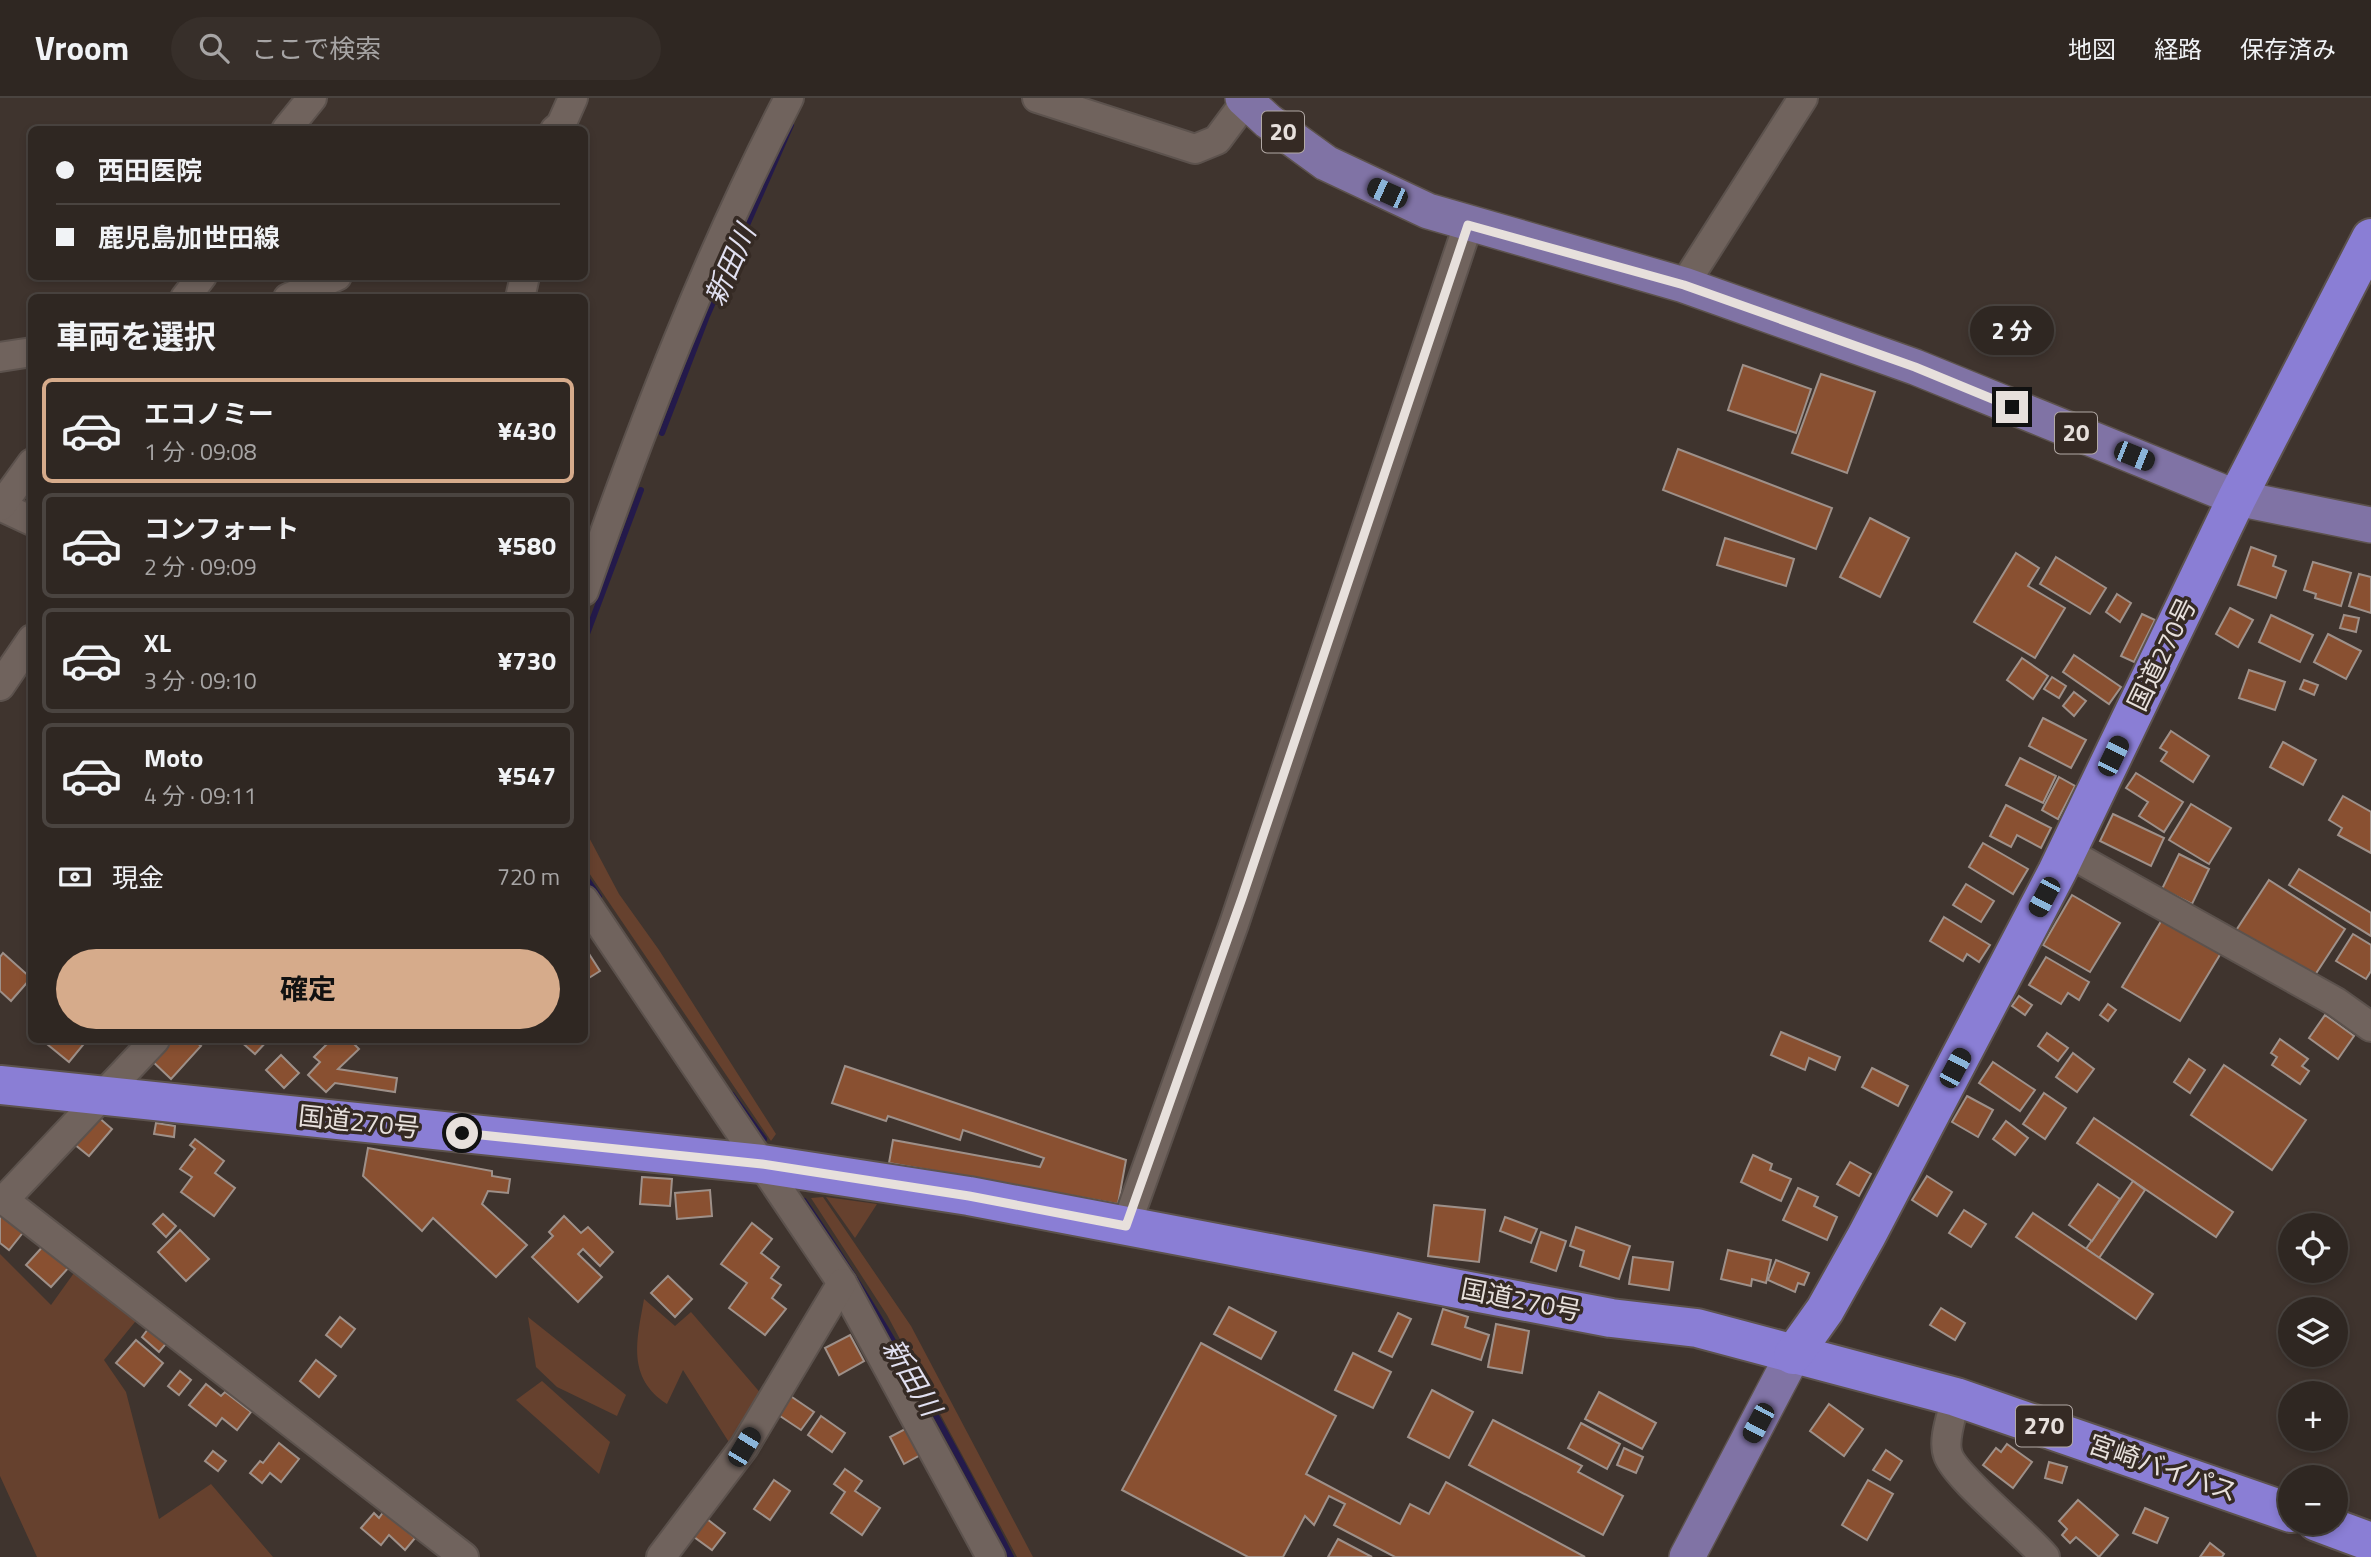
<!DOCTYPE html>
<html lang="ja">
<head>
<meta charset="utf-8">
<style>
	body { margin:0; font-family:"Titillium Web","Noto Sans JP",sans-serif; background:#372f2a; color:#f1f3f6; height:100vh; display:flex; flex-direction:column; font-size:26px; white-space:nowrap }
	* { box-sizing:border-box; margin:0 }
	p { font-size:23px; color:#a7a5a5 }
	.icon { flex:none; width:38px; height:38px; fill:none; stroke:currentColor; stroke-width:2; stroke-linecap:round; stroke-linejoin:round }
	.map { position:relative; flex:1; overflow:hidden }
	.sheet { position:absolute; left:28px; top:196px; width:560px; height:749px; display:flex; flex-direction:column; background:#2f2722; border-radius:10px; box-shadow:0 4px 10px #0003,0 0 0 2px #4a4440 }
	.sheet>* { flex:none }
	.banner { position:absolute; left:28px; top:28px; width:560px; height:154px; border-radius:10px; box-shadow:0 4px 10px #0003,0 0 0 2px #4a4440; display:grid; align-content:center; height:154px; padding:0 28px; background:#2f2722 }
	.buttons { position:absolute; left:2278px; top:1115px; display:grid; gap:14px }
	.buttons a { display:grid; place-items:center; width:70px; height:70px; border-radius:50%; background:#2f2722; box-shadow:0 4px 10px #0003,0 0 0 2px #4a4440; font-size:35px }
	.end { position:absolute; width:32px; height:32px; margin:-16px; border:9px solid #e7e0dc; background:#111; box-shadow:0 0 0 4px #111 }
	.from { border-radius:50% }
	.bubble { position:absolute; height:49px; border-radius:24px; background:#2f2722; box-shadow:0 4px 10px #0003,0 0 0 2px #4a4440; font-size:23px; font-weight:700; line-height:49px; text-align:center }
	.car { position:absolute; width:21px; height:42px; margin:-21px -10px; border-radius:9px; box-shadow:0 0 5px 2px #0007; background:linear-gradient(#222 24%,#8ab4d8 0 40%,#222 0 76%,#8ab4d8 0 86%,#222 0) }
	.banner b { display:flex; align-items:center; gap:24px; height:66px; font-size:26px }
	.banner b+b { border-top:2px solid #4a4440 }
	.banner i { width:18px; height:18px; background:#f1f3f6 }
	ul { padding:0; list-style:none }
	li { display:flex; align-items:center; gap:21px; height:105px; margin:0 14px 10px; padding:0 14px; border:4px solid #4a4440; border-radius:10px }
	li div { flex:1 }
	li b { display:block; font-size:26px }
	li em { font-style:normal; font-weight:700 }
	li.current { border-color:#d6ab8b }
	li>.icon { width:63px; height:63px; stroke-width:1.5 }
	h2 { padding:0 28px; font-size:32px; line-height:84px }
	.pay { display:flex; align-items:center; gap:18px; height:77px; padding:0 28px; font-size:26px }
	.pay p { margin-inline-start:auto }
	.button { display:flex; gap:14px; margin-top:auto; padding:14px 28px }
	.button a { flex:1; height:80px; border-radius:42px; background:#d6ab8b; color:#111; font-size:28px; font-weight:700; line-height:80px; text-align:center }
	header { display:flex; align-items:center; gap:42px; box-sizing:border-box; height:98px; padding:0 35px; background:#2f2722; border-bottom:2px solid #4a4440 }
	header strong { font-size:33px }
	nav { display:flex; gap:38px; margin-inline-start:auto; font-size:24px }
	.search { width:490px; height:63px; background:#372f2a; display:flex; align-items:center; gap:18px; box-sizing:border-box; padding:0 24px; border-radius:38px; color:#a7a5a5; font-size:26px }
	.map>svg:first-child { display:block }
	.green { fill:#66412e }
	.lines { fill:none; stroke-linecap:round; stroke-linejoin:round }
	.stream { stroke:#241a4b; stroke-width:6 }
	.building { fill:#895031; stroke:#9e9089; stroke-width:2 }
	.minor-casing { stroke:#5c524d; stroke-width:32 }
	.major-casing { stroke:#5c524d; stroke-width:38 }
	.highway-casing { stroke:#5c524d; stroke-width:42 }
	.minor { stroke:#70635d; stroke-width:28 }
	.major { stroke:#8073a5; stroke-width:35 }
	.highway { stroke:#8a7ed5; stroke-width:38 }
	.route { stroke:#e7e0dc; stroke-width:9 }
	.labels { text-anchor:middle; stroke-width:7; stroke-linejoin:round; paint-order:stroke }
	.shield { fill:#352a24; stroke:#b2a9a5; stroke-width:2 }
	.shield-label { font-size:24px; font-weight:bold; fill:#e7e0dc }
	.street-label { font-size:26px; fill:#e7e0dc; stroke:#352a24 }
	.water-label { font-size:28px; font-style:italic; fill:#e1e0f1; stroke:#352a24 }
</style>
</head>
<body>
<header>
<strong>Vroom</strong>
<div class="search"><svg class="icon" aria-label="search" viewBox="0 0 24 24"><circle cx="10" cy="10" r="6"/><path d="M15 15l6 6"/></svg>ここで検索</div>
<nav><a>地図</a><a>経路</a><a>保存済み</a></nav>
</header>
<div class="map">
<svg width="2371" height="1459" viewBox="0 0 2371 1459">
	<rect width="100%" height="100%" fill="#3f342e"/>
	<g class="green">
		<polygon points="584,730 619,796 659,852 776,1036 771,1043 585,769"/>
		<polygon points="823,1099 911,1228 1033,1459 1017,1459 887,1217 811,1100"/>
		<polygon points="826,1099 877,1106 855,1140"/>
		<polygon points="0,1156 51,1207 74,1175 139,1219 104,1262 126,1294 159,1421 211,1386 273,1459 37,1459 0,1378"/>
		<path d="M644,1201L675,1228L691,1214L763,1298L732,1349L683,1272L667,1306C626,1279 637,1242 644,1201Z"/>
		<polygon points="528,1219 626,1297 617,1318 557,1289 536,1269"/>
		<polygon points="542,1283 610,1344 599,1376 516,1302"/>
	</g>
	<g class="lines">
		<g class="stream">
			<polyline points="662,335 707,218 791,27"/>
			<polyline points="584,544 641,392"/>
			<polyline points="584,777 599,799"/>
			<polyline points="732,997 764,1041"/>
			<path d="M804,1103C882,1216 949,1337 1011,1459"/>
		</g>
	</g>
	<g class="building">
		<polygon points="1743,267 1811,291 1796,335 1728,312"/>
		<polygon points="1821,276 1875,294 1847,375 1792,355"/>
		<polygon points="1678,351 1832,410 1816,451 1663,392"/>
		<polygon points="1870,420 1909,440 1880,499 1840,479"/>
		<polygon points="1725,440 1794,461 1786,488 1717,467"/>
		<polygon points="2251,449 2276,458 2273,468 2286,473 2276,500 2238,487"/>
		<polygon points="2016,455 2039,470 2028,488 2065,510 2035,560 1974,524"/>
		<polygon points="2056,459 2106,490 2090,516 2040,486"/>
		<polygon points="2313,464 2351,475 2341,508 2315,500 2316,496 2304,492"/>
		<polygon points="2359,476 2371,479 2371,515 2349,508"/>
		<polygon points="2117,496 2131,505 2120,524 2106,514"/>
		<polygon points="2230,510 2253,522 2238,549 2216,536"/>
		<polygon points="2142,516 2155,522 2134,564 2121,558"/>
		<polygon points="2271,517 2313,537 2300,564 2259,544"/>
		<polygon points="2344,517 2359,520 2356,534 2340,530"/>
		<polygon points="2328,536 2361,553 2346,581 2314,564"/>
		<polygon points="2074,557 2121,589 2109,606 2063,574"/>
		<polygon points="2022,560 2048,578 2033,601 2007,582"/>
		<polygon points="2249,572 2285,584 2275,612 2239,600"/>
		<polygon points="2052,579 2066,588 2059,600 2044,591"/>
		<polygon points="2304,582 2318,587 2314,597 2300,591"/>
		<polygon points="2074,594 2086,603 2074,618 2063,608"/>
		<polygon points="2043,620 2086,642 2071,670 2029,648"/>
		<polygon points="2171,633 2209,658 2193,684 2161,663 2167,654 2160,650"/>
		<polygon points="2283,644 2316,662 2303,687 2270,669"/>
		<polygon points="2020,660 2056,678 2043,705 2006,687"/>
		<polygon points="2136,675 2183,704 2164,734 2139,718 2148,704 2126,690"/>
		<polygon points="2059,679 2075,688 2058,721 2042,712"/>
		<polygon points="2343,698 2371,714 2371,755 2338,737 2342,730 2329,722"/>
		<polygon points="2191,706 2231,730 2209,766 2169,742"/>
		<polygon points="2006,707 2051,730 2041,750 2017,737 2011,749 1990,738"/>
		<polygon points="2113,716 2164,740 2151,768 2100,743"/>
		<polygon points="1983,745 2028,771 2013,796 1969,769"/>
		<polygon points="2179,756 2209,771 2192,806 2162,791"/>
		<polygon points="2299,771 2371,815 2371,838 2289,787"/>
		<polygon points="2269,782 2345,831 2311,883 2235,834"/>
		<polygon points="1966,786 1994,803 1981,824 1953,807"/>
		<polygon points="2072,797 2120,825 2090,874 2043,847"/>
		<polygon points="2166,815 2224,850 2180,923 2122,889"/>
		<polygon points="1944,819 1990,847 1979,864 1967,856 1963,863 1930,843"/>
		<polygon points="2353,836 2371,847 2371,873 2366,881 2336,863"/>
		<polygon points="584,848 600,873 584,883"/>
		<polygon points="3,855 31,880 11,903 0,893 0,859"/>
		<polygon points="2046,859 2089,884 2079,902 2068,895 2061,906 2029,887"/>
		<polygon points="2019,898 2032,907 2025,917 2012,908"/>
		<polygon points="2108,906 2116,912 2108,923 2100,917"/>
		<polygon points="2325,917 2354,938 2338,961 2309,940"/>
		<polygon points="1781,934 1840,959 1835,972 1809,960 1805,972 1771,957"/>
		<polygon points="2047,935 2068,950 2058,963 2038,948"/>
		<polygon points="2280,941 2308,961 2302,968 2309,973 2300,986 2272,967 2277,959 2271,955"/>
		<polygon points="42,942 76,942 83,947 69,964"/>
		<polygon points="167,942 193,942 201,948 171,981 150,961"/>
		<polygon points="239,942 268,942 255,956"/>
		<polygon points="331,942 357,942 353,945 359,951 338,971 397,980 395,994 335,985 326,994 308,977 320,964 314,959"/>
		<polygon points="2073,955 2094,971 2077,994 2056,979"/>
		<polygon points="281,957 299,975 284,990 266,972"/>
		<polygon points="2189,961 2205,972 2190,995 2174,984"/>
		<polygon points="1993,964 2035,992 2020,1013 1979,985"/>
		<polygon points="2224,967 2306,1022 2272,1072 2191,1017"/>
		<polygon points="845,968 1126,1062 1118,1106 889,1065 893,1042 1040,1069 1044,1060 963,1032 960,1042 888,1018 886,1023 832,1005"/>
		<polygon points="1872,970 1908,988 1898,1008 1862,989"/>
		<polygon points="2044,995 2066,1010 2045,1041 2023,1026"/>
		<polygon points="1967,998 1993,1012 1978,1039 1952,1024"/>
		<polygon points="97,1018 112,1031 89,1058 69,1042"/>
		<polygon points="2094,1020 2233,1114 2216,1139 2077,1045"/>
		<polygon points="2006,1023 2028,1040 2015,1057 1993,1041"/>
		<polygon points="156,1025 175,1028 174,1039 154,1036"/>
		<polygon points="195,1041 224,1063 215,1075 235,1090 214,1118 181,1094 192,1079 180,1071 195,1051 190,1047"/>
		<polygon points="368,1050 492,1073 492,1078 510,1081 508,1095 488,1093 482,1106 527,1147 496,1179 433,1120 422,1133 363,1078"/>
		<polygon points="1753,1057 1772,1066 1770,1072 1791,1081 1781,1103 1741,1084"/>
		<polygon points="1850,1064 1871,1076 1859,1098 1837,1086"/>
		<polygon points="1927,1078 1952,1094 1937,1118 1912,1102"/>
		<polygon points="642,1079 672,1081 670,1108 640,1106"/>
		<polygon points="2133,1083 2145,1092 2099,1160 2086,1151"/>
		<polygon points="2098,1086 2120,1101 2092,1143 2069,1127"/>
		<polygon points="1798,1090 1818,1099 1814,1108 1837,1119 1827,1142 1783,1122"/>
		<polygon points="710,1092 712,1118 677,1121 675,1095"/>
		<polygon points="1434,1107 1485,1112 1479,1164 1428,1158"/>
		<polygon points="1964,1112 1986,1126 1971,1149 1949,1135"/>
		<polygon points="0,1113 25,1132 9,1152 0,1145"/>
		<polygon points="2033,1115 2153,1196 2136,1221 2016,1139"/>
		<polygon points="163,1116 176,1128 166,1139 153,1126"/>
		<polygon points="564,1118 581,1135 588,1129 613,1154 600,1168 583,1151 578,1156 602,1179 578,1204 532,1159 553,1138 549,1134"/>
		<polygon points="1505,1119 1537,1131 1531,1145 1500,1133"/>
		<polygon points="752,1125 772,1141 761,1155 779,1169 771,1180 781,1187 772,1200 786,1211 765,1237 729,1210 747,1185 721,1166"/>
		<polygon points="1576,1129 1630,1148 1619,1181 1580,1168 1584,1153 1570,1148"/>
		<polygon points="180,1132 209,1161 186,1183 158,1154"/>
		<polygon points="1541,1134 1566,1143 1556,1173 1531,1164"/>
		<polygon points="46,1145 70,1168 51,1189 26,1167"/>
		<polygon points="1728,1152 1771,1162 1766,1185 1752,1181 1751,1188 1721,1181"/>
		<polygon points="1633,1159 1673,1164 1669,1192 1629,1186"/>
		<polygon points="1776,1162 1809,1175 1804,1187 1798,1185 1795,1194 1768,1182"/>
		<polygon points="668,1178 692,1201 675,1219 651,1195"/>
		<polygon points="1229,1209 1276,1234 1261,1261 1214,1236"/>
		<polygon points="1941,1210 1965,1225 1955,1242 1930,1227"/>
		<polygon points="1443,1211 1468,1219 1465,1229 1489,1237 1481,1262 1432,1246"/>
		<polygon points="1398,1215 1411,1221 1392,1259 1379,1253"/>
		<polygon points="340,1219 355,1231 341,1249 326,1237"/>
		<polygon points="1496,1226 1529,1233 1522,1275 1488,1269"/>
		<polygon points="151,1227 169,1242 159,1254 142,1239"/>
		<polygon points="850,1237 864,1263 839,1277 825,1250"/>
		<polygon points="136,1242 163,1265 144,1288 116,1265"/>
		<polygon points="1201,1245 1336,1318 1306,1376 1400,1426 1410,1406 1429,1416 1446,1384 1585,1459 1395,1459 1334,1427 1345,1406 1329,1398 1314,1427 1305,1418 1283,1459 1248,1459 1122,1392"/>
		<polygon points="1353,1255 1391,1274 1373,1310 1335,1292"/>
		<polygon points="316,1262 336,1278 319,1299 300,1283"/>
		<polygon points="180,1273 191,1282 179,1297 168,1288"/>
		<polygon points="206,1286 221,1298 225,1294 251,1314 237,1332 222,1320 216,1328 189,1307"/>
		<polygon points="1432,1292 1473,1314 1449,1360 1408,1339"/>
		<polygon points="1599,1294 1656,1325 1642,1351 1585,1321"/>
		<polygon points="789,1297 814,1314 801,1332 777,1316"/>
		<polygon points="1829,1306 1863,1331 1844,1358 1810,1333"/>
		<polygon points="821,1318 845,1335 832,1354 808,1337"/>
		<polygon points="1493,1322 1582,1368 1578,1374 1623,1398 1603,1437 1469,1367"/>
		<polygon points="1581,1325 1620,1346 1607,1371 1568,1350"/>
		<polygon points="907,1330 922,1356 904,1366 890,1339"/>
		<polygon points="279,1345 299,1361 281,1384 270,1375 262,1385 250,1375 260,1363 263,1365"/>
		<polygon points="2007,1346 2032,1364 2013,1390 1983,1367 1996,1350 2001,1354"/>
		<polygon points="1624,1350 1643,1359 1636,1375 1617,1367"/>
		<polygon points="1886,1352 1902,1363 1890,1382 1873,1372"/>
		<polygon points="213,1353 226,1363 218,1373 205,1363"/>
		<polygon points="2049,1364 2067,1369 2062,1385 2045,1380"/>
		<polygon points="845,1371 862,1383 855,1393 880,1410 862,1437 831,1415 845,1394 834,1386"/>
		<polygon points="774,1382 790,1393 770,1422 754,1411"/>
		<polygon points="1868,1382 1893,1396 1867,1442 1842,1427"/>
		<polygon points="2078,1402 2118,1437 2099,1459 2076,1439 2070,1445 2062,1437 2067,1431 2059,1423"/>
		<polygon points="2145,1410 2168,1420 2157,1445 2133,1435"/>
		<polygon points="384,1413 415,1440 405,1452 389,1437 381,1447 361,1430 374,1415 379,1420"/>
		<polygon points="707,1421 725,1435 712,1452 694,1439"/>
		<polygon points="1338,1441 1372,1459 1328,1459"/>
		<polygon points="2210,1445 2224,1456 2222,1459 2200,1459"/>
	</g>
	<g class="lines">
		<defs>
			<g id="minor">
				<polyline points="1037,0 1195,51 1217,42 1246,3"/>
				<polyline points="286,32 312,0"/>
				<polyline points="555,32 561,27 573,0"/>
				<polyline points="1684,187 1803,0"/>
				<polyline points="185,200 202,178"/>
				<polyline points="288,200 337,178"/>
				<polyline points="520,200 525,178"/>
				<polyline points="0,259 32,254"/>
				<polyline points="0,408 32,423"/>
				<polyline points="1,408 32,365"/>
				<path d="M584,493C643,325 707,158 789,0"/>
				<polyline points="0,588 32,541"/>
				<polyline points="2067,754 2336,904 2371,929"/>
				<polyline points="584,802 842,1185 991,1459"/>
				<polyline points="155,942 4,1102 464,1459"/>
				<polyline points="1126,1128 1234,826 1468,127"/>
				<path d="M1956,1299C1953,1315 1942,1341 1948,1357C1955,1379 2025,1435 2045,1459"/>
				<polyline points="661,1459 744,1349 842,1185"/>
			</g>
			<g id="major">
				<polyline points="1243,0 1268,23 1326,65 1428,113 1684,187 1915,269 2237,400 2371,427"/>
				<polyline points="1687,1459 1793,1257"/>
			</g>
			<g id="highway">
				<polyline points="0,987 762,1066 969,1098 1611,1220 1697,1230 1956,1299 2291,1415"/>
				<polyline points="1793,1257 1825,1212 1867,1137 2057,774 2237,400 2371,140"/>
				<polyline points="2317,1424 2371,1444"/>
			</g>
		</defs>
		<use href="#minor" class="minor-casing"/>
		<use href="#major" class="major-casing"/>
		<use href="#highway" class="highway-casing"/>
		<use href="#minor" class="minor"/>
		<use href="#major" class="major"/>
		<use href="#highway" class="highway"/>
	</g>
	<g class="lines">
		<polyline class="route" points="462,1035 762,1066 969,1098 1126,1128 1242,800 1468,127 1684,187 1915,269 2012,309"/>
	</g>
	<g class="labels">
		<g class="shield">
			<rect x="1262" y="13.5" width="42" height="41" rx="5"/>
			<rect x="2055" y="314.5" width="42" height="41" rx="5"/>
			<rect x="2016" y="1307.5" width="56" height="41" rx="5"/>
		</g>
		<g class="shield-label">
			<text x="1283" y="42">20</text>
			<text x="2076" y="343">20</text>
			<text x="2044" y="1336">270</text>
		</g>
		<g class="street-label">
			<text transform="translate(2162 556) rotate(-64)" y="9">国道270号</text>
			<text transform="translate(359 1024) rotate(6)" y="9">国道270号</text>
			<text transform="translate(1521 1202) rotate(11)" y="9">国道270号</text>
			<text transform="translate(2163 1370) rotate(19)" y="9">宮崎バイパス</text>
		</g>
		<g class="water-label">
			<text transform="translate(730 167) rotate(-66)" y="10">新田川</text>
			<text transform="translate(912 1279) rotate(59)" y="10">新田川</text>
		</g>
	</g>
</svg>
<div class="buttons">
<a><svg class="icon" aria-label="locate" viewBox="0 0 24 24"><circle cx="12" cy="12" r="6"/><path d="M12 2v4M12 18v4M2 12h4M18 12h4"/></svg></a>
<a><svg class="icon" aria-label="layers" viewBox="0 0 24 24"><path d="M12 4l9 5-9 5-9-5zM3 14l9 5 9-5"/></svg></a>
<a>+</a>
<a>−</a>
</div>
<i class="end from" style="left:462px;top:1035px"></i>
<i class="end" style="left:2012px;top:309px"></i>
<div class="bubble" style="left:1970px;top:208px;width:84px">2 分</div>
<i class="car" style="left:1387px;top:95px;rotate:294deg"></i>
<i class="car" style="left:2134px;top:358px;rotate:112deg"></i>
<i class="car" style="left:2113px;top:658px;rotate:26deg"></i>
<i class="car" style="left:2044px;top:799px;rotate:208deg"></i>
<i class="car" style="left:1955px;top:970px;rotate:28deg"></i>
<i class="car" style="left:1758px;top:1325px;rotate:208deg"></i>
<i class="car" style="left:744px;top:1349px;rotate:31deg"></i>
<div class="banner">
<b><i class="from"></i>西田医院</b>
<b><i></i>鹿児島加世田線</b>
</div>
<section class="sheet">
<h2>車両を選択</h2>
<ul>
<li class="current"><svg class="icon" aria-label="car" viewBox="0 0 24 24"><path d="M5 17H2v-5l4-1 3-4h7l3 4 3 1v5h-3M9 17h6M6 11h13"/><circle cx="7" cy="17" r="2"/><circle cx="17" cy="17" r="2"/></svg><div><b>エコノミー</b><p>1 分 · 09:08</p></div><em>¥430</em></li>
<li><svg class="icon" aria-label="car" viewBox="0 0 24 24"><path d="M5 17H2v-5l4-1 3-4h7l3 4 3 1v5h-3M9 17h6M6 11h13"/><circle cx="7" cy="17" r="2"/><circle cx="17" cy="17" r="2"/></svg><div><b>コンフォート</b><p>2 分 · 09:09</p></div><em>¥580</em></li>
<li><svg class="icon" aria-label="car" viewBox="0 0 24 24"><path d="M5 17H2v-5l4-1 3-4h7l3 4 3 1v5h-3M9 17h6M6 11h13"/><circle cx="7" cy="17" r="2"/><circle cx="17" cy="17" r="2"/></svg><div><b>XL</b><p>3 分 · 09:10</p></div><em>¥730</em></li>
<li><svg class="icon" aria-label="car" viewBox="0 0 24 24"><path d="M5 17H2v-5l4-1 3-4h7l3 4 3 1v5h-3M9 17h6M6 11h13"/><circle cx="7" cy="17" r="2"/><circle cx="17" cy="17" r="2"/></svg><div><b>Moto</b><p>4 分 · 09:11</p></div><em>¥547</em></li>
</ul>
<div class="pay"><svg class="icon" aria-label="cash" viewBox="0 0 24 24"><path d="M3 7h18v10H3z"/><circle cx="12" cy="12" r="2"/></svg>現金<p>720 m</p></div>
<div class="button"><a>確定</a></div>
</section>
</div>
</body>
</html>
